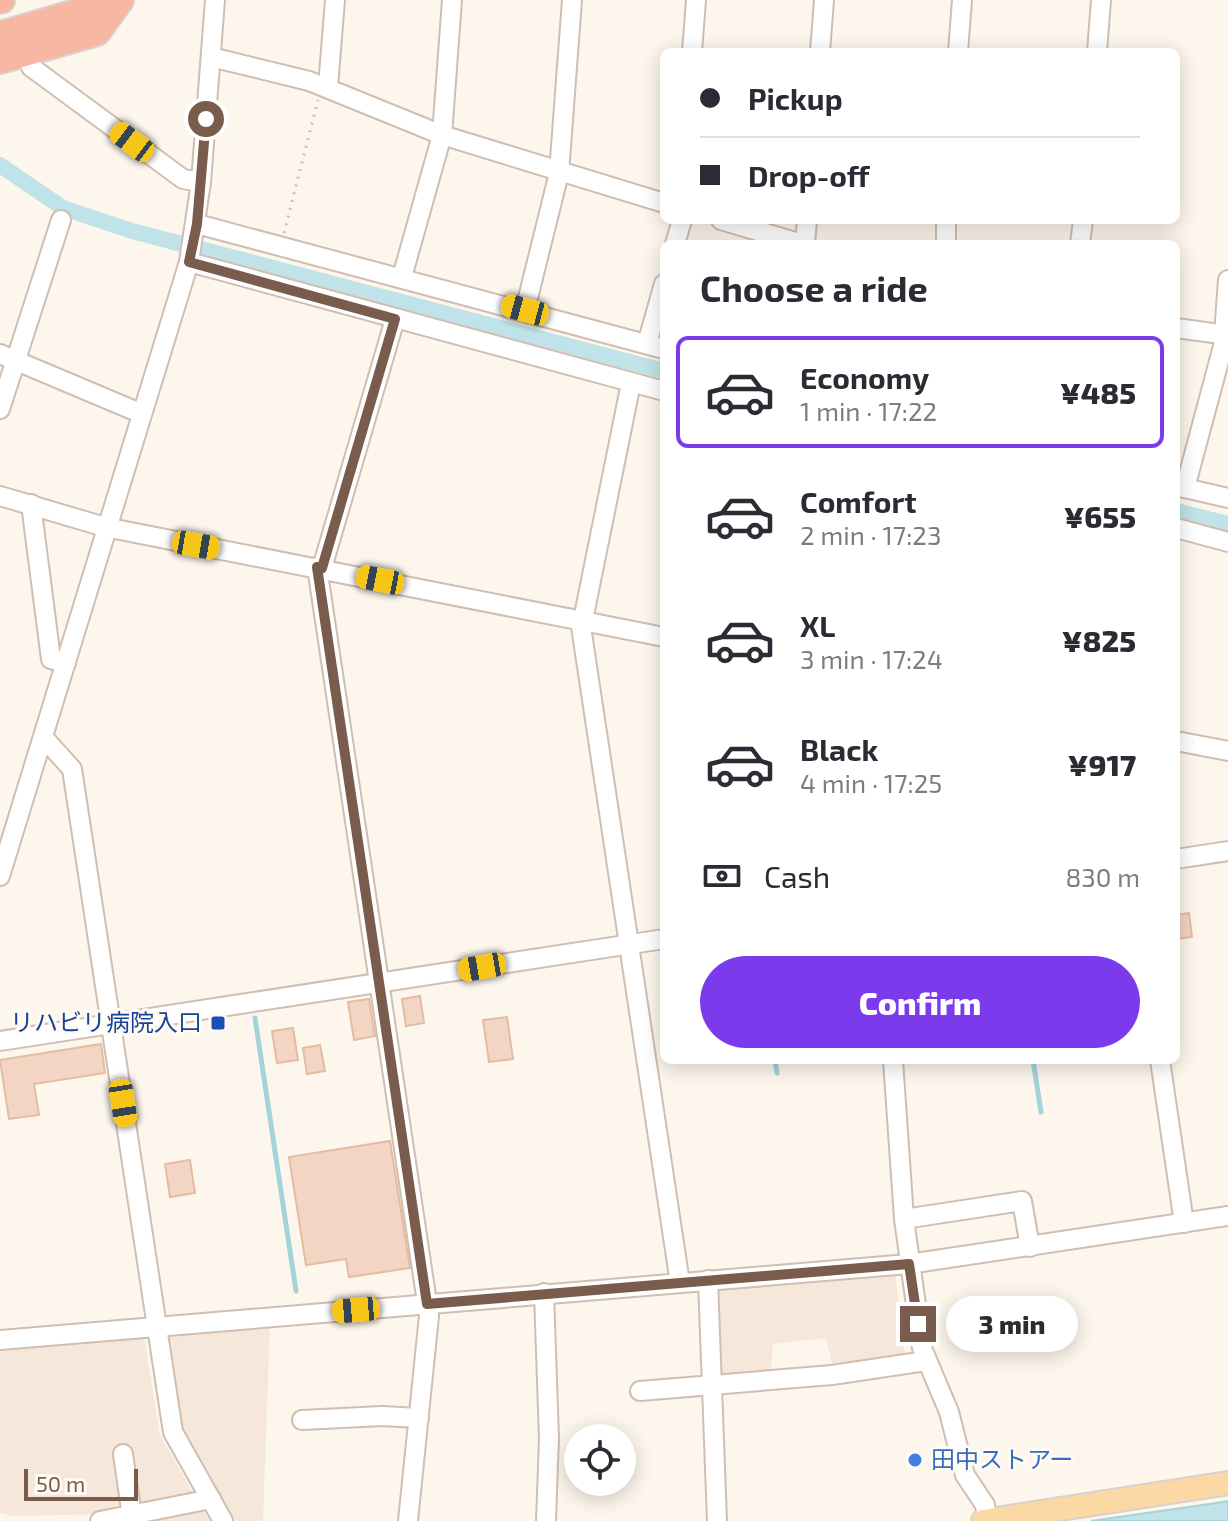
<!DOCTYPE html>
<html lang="en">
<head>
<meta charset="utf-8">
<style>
	body { margin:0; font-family:"Exo 2","Noto Sans JP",sans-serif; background:#f2f2f3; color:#2b2b33; height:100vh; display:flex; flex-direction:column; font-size:30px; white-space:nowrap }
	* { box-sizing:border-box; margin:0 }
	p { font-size:26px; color:#7c7c81 }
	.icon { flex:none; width:44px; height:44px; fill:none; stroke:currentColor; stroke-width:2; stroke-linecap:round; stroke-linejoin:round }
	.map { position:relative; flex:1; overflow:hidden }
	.sheet { position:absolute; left:660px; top:240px; width:520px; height:824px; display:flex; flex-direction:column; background:#fff; border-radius:12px; box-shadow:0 4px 20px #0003 }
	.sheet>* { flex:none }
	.banner { position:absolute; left:660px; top:48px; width:520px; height:176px; border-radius:12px; box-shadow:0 4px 20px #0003; display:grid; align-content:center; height:176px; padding:0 40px; background:#fff }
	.tools { position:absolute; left:564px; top:1424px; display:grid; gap:16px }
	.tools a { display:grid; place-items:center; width:72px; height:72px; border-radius:50%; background:#fff; box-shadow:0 4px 20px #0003; font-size:40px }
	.scale { position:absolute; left:24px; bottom:20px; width:114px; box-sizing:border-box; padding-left:8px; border:4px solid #7a5c4d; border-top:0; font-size:22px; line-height:28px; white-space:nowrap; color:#7a5c4d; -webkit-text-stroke:6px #fffaf3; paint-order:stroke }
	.end { position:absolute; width:36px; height:36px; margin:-18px; border:10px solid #7a5c4d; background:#fff; box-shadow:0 0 0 4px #fff }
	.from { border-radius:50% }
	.bubble { position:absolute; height:56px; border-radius:28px; background:#fff; box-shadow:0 4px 20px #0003; font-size:26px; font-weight:800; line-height:56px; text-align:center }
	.car { position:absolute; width:24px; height:48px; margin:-24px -12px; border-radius:10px; box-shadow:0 0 6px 2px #0007; background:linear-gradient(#f5c518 24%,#345 0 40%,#f5c518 0 76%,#345 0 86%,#f5c518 0) }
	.banner b { display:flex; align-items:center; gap:28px; height:76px; font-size:30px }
	.banner b+b { border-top:2px solid #e1e1e2 }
	.banner i { width:20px; height:20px; background:#2b2b33 }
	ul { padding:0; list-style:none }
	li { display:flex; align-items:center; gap:24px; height:112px; margin:0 16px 12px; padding:0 24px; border:4px solid transparent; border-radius:12px }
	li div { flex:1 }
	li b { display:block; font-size:30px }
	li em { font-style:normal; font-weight:800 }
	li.current { border-color:#7c3aed }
	li>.icon { width:72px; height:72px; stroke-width:1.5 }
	h2 { padding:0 40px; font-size:36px; line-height:96px }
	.pay { display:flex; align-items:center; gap:20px; height:88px; padding:0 40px; font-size:30px }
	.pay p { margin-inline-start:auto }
	.action { display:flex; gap:16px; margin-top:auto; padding:16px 40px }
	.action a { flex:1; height:92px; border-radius:48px; background:#7c3aed; color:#fff; font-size:32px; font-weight:800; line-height:92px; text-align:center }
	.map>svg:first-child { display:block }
	.residential { fill:#f5e8da }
	.water { fill:#bfe3e8; stroke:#a5d3da; stroke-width:2 }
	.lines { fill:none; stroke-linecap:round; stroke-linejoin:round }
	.stream { stroke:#a5d3da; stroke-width:5 }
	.canal { stroke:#bfe3e8; stroke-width:16 }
	.building { fill:#f3d5c3; stroke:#e6bba3; stroke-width:2 }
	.minor-casing { stroke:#d1beb0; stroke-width:22 }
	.major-casing { stroke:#dad1cd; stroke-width:26 }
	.highway-casing { stroke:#dad1cd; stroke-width:30 }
	.path { stroke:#d9b8a5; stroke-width:3; stroke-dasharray:2 6; stroke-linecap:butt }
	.minor { stroke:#fff; stroke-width:18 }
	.major { stroke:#fbd9a5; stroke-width:22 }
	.highway { stroke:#f7b7a3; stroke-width:26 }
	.route { stroke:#7a5c4d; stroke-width:10 }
	.transit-dot { fill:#1a4fb4; stroke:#fffaf3; stroke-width:3 }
	.shop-dot { fill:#3f7fe0; stroke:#fffaf3; stroke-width:3 }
	.labels { text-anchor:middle; stroke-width:6; stroke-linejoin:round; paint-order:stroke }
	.transit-label { font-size:24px; fill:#164399; stroke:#fffaf3; text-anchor:end }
	.shop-label { font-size:24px; fill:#366cbe; stroke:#fffaf3; text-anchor:start }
</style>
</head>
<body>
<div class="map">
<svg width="1228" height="1521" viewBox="0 0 1228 1521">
	<rect width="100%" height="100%" fill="#fdf6ec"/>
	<g class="residential">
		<polygon points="895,1272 905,1354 832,1364 826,1338 773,1344 771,1369 717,1375 714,1285"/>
		<polygon points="270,1323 263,1521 236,1521 180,1432 166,1333"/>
		<polygon points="144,1338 160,1435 194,1495 113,1514 13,1516 0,1513 0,1349"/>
		<polygon points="203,1510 210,1521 146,1521"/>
	</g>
	<polygon class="water" points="1228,1501 1228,1521 1091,1521 1223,1502"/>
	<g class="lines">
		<g class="stream">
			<polyline points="255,1018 296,1291"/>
			<polyline points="775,1060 777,1073"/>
			<polyline points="1033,1060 1041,1112"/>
		</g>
		<g class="canal">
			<polyline points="0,165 63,208 132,231 664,371"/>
			<polyline points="1176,511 1228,524"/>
		</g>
	</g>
	<g class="building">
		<polygon points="1189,913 1192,937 1176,939 1176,915"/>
		<polygon points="420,996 424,1023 406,1026 402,999"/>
		<polygon points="369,999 375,1036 354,1040 348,1002"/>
		<polygon points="507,1017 513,1059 489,1062 483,1020"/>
		<polygon points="293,1028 298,1060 277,1063 272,1031"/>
		<polygon points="101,1044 105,1073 34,1084 39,1115 9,1119 0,1060"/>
		<polygon points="320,1045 325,1071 307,1074 303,1048"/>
		<polygon points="390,1141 410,1268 349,1277 346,1259 306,1265 289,1157"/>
		<polygon points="190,1160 195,1193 170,1197 165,1164"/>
	</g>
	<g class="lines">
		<defs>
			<g id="minor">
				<polyline points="692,52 696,0"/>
				<polyline points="820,52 824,0"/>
				<polyline points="958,52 962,0"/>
				<polyline points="1097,52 1101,0"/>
				<polyline points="26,53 31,67 183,179 201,182"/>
				<polyline points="211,57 309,81 442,135 664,203"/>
				<polyline points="328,87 335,0"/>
				<polyline points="721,220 802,244"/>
				<polyline points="197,224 664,349"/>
				<polyline points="675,244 682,220"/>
				<polyline points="805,244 807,220"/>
				<polyline points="946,244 946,220"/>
				<polyline points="1080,244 1083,220"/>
				<polyline points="189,262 664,391"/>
				<polyline points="402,277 442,135 452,0"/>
				<polyline points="525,310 559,173 572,0"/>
				<polyline points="1176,328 1228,335"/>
				<polyline points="1224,335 1228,280"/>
				<polyline points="647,344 664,284"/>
				<polyline points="0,354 140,413"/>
				<polyline points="0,409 61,220"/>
				<polyline points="1176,486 1228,498"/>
				<polyline points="1185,488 1226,335"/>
				<polyline points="0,496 105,527 664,637"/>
				<polyline points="31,504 51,659 66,663"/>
				<polyline points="1176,528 1228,542"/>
				<polyline points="317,567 429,1316 408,1521"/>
				<polyline points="322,568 395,319"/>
				<polyline points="580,620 680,1283"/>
				<polyline points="583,620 631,383"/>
				<polyline points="44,738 72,769 173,1432 223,1521"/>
				<polyline points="1176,741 1228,751"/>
				<polyline points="1176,859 1228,851"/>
				<polyline points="0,876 189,262 201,182 215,0"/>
				<polyline points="0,1041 664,939"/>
				<polyline points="893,1060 904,1219 922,1348 949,1412 965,1475 985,1505 987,1520"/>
				<polyline points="1160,1060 1184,1223"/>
				<polyline points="904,1219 1022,1201 1030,1247"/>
				<polyline points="708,1280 717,1521"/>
				<polyline points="544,1293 549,1439 546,1521"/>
				<polyline points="0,1340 909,1264 1228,1216"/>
				<polyline points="640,1391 832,1375 926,1361"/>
				<polyline points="302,1420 382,1416 419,1418"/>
				<polyline points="123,1454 132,1516"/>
				<polyline points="100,1521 211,1499"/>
			</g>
			<polyline id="major" points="983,1521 1228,1483"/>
			<g id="highway">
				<polyline points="0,0 1,0"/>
				<polyline points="0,35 120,0"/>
				<polyline points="0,60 97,32 120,0"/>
			</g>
		</defs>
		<use href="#minor" class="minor-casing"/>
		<use href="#major" class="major-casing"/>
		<use href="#highway" class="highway-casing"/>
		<polyline class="path" points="284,233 318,100"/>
		<use href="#minor" class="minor"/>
		<use href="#major" class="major"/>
		<use href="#highway" class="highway"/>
	</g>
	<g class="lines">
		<polyline class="route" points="206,119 197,224 189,262 395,319 322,568 317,567 427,1304 909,1264 918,1324"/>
	</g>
	<rect class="transit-dot" x="210" y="1015" width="16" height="16" rx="4"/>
	<circle class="shop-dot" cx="915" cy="1460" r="8"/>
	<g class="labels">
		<g class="transit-label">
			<text x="202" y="1031">リハビリ病院入口</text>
		</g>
		<g class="shop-label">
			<text x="931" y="1468">田中ストアー</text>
		</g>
	</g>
</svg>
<div class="tools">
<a><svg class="icon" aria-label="locate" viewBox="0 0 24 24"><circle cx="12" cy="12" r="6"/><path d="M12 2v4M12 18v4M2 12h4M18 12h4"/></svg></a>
</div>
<div class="scale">50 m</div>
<i class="end from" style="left:206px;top:119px"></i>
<i class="end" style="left:918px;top:1324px"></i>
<div class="bubble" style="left:946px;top:1296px;width:132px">3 min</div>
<i class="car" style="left:132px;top:142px;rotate:307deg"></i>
<i class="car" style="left:525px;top:310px;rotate:285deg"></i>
<i class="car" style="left:196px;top:545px;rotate:100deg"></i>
<i class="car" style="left:380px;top:580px;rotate:281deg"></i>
<i class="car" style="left:482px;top:967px;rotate:260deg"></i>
<i class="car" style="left:123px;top:1103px;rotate:171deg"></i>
<i class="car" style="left:356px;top:1310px;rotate:265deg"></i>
<div class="banner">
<b><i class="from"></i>Pickup</b>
<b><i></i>Drop-off</b>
</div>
<section class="sheet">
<h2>Choose a ride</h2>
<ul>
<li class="current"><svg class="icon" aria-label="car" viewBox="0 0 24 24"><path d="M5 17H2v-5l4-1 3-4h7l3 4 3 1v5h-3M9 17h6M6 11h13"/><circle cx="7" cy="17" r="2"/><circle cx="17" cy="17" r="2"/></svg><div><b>Economy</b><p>1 min · 17:22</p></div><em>¥485</em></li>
<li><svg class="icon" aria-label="car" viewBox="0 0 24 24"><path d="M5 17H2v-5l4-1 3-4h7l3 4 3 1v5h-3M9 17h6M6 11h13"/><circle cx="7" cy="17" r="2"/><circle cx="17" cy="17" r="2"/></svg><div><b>Comfort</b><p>2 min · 17:23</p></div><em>¥655</em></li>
<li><svg class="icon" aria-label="car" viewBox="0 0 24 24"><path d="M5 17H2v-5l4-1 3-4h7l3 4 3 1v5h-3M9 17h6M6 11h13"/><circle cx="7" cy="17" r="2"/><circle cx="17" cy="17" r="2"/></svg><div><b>XL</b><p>3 min · 17:24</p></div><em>¥825</em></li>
<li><svg class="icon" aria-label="car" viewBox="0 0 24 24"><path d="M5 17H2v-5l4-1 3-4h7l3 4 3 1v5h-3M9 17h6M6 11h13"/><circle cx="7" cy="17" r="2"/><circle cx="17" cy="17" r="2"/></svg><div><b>Black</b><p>4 min · 17:25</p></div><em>¥917</em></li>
</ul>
<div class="pay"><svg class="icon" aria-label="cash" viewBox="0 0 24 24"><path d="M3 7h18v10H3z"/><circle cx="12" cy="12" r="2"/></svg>Cash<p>830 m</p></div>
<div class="action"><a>Confirm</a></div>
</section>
</div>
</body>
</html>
